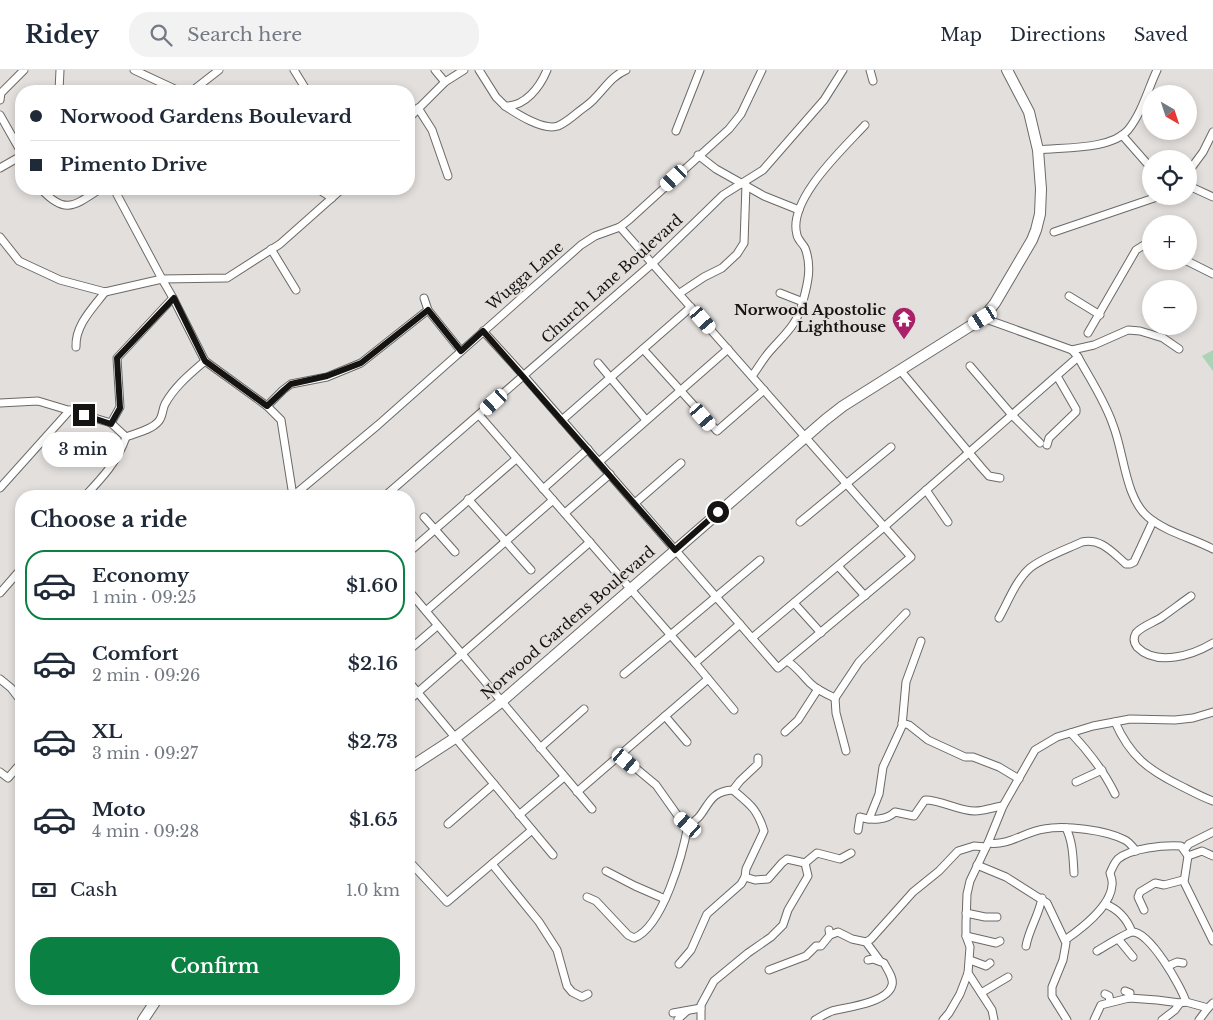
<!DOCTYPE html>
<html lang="en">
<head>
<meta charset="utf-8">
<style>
	body { margin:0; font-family:"Libre Baskerville",serif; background:#f2f2f3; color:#1f2937; height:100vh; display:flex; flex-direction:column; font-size:19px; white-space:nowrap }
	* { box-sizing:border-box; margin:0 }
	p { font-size:16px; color:#747a83 }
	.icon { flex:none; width:28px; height:28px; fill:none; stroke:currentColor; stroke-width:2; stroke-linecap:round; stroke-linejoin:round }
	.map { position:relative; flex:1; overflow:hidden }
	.drawer { position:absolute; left:15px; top:420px; width:400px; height:515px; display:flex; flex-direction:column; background:#fff; border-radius:20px; box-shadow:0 2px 8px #0003 }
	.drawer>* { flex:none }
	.guide { position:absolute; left:15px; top:15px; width:400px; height:110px; border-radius:20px; box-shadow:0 2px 8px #0003; display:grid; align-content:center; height:110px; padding:0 15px; background:#fff }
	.needle { width:32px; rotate:141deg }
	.controls { position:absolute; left:1142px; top:15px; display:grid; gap:10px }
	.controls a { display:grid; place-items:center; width:55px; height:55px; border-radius:50%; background:#fff; box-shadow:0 2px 8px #0003; font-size:25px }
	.end { position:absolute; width:22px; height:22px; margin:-11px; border:6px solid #151412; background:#fff; box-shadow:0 0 0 2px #fff }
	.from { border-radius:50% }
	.bubble { position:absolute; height:35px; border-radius:18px; background:#fff; box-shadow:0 2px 8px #0003; font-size:16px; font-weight:600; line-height:35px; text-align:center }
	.car { position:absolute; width:15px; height:30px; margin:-15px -8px; border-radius:6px; box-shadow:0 0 4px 1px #0007; background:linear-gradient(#fff 24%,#345 0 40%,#fff 0 76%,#345 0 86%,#fff 0) }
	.guide b { display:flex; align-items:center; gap:18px; height:48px; font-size:19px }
	.guide b+b { border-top:1px solid #e0e1e3 }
	.guide i { width:12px; height:12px; background:#1f2937 }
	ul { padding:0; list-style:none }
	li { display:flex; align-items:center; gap:15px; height:70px; margin:0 10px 8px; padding:0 5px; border:2px solid transparent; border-radius:20px }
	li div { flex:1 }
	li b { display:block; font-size:19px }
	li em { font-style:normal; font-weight:600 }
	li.current { border-color:#0b8043 }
	li>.icon { width:45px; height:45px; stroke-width:1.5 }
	h2 { padding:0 15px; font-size:22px; line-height:60px }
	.pay { display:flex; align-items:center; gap:12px; height:55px; padding:0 15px; font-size:19px }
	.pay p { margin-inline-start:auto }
	.primary-button { display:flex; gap:10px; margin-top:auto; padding:10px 15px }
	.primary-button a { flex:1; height:58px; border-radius:20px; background:#0b8043; color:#fff; font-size:20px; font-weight:600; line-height:58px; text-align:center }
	header { display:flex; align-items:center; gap:30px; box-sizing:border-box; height:70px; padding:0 25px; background:#fff; border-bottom:1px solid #e0e1e3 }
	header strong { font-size:24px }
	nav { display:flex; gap:28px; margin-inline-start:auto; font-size:18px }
	.search { width:350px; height:45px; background:#f2f2f3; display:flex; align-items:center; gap:12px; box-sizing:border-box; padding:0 18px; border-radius:20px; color:#747a83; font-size:19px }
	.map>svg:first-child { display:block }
	.forest { fill:url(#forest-crowns) }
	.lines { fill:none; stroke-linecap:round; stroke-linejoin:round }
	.street-casing { stroke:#6c6966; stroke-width:9 }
	.secondary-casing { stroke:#6c6966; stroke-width:12 }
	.street { stroke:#fff; stroke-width:7 }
	.secondary { stroke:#fff; stroke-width:10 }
	.route { stroke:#151412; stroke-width:6 }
	.labels { text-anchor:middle; stroke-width:4; stroke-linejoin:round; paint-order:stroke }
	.street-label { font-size:15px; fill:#151412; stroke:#e3dfdc }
	.poi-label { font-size:15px; font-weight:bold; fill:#151412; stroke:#e3dfdc; text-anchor:end }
</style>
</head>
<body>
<header>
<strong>Ridey</strong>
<div class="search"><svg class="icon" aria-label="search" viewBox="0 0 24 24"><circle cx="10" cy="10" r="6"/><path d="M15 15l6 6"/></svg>Search here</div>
<nav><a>Map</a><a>Directions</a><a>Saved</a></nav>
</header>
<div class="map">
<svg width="1213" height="950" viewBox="0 0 1213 950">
	<defs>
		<pattern id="forest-crowns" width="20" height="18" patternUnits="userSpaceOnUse" patternTransform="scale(1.25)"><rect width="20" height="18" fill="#acd3b7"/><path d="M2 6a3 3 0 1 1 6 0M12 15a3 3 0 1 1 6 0" fill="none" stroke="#93b49c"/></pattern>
	</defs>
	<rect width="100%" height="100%" fill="#e3dfdc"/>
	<polygon class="forest" points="1213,280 1213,301 1202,286"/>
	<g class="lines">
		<defs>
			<g id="street">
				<polyline points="134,0 179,21"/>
				<polyline points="294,0 307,21"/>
				<polyline points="435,0 445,12"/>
				<path d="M479,0L496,27L505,36C525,37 540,17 547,0"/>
				<polyline points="870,0 873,11"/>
				<polyline points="59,21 60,0"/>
				<polyline points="192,21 219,0"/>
				<polyline points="0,30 1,23 24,0"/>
				<path d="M505,36C517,44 543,61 558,56C565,53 571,48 577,43C583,38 590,34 595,28C605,18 612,6 626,0"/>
				<polyline points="418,38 432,60 448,106"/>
				<polyline points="0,45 21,82"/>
				<polyline points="409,48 445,12 464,0"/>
				<polyline points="676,61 700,0"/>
				<polyline points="1122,65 1151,98"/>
				<path d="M1038,80C1063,77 1111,80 1128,60C1142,43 1148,19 1157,0"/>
				<polyline points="698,85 716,99 764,126 799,140"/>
				<polyline points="0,98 21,86"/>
				<polyline points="1189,101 1203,82 1213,62"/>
				<polyline points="1189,116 1213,127"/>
				<path d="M41,119C65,145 74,136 100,119"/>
				<polyline points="114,119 162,209 173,228 205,291 267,336 281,350 293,426"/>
				<polyline points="318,119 332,128"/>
				<polyline points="1054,162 1160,126"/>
				<polyline points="0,167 19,191 60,210 105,222 162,209 227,208 280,174 342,119"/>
				<polyline points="271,179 296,220"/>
				<polyline points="1187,191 1213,204"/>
				<polyline points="680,223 704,207 722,198 737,184 744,173 746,115"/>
				<polyline points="780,223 803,232"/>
				<polyline points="1069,226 1100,245"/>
				<polyline points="424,228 428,240 461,281"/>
				<path d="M983,248L1072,280L1078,287C1090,309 1105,331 1113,355C1124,382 1125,428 1148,447C1166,462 1192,468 1213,479"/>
				<polyline points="483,261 524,306 778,598 911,487 620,157"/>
				<polyline points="1088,263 1136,180 1144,175 1151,175"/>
				<path d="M76,277C75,255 93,238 105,222"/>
				<polyline points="643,279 717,361 764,320"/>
				<polyline points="1072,280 1094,275 1128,260 1140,261 1163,268 1179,279"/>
				<polyline points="598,293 646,350"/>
				<polyline points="970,296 1012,345 1040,373"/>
				<polyline points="900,300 981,397 989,406 1000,408"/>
				<path d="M752,306C758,298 763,289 770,281C786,263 797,255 803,231C808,213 812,196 805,178C803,174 798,170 797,165C787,130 843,79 865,55"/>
				<polyline points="0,333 38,331 111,353 126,367"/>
				<polyline points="267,336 283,320 291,314 327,307 361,293 428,240"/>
				<polyline points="479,345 695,593 734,640"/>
				<polyline points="562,350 691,237"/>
				<polyline points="111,353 120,337 117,288 173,228"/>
				<path d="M126,367C136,363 151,360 158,352C163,347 162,340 165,334C175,316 190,304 205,291"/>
				<polyline points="1047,375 1049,368 1076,342 1076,339 1057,306"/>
				<polyline points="599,392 728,279"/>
				<polyline points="0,418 70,340"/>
				<polyline points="543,419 588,379"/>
				<polyline points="926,420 948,452"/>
				<path d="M85,426C102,408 118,391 126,367"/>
				<polyline points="293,426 378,355 581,175 595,166 620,157 629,150 729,59 741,44 762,0"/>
				<polyline points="385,426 653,193 723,125 763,100 824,30 843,0"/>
				<polyline points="468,429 531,500"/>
				<polyline points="635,433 681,393"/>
				<polyline points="565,443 610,404"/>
				<polyline points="424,447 455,482"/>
				<polyline points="800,452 891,377"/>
				<polyline points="409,482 516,389"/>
				<polyline points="838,496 865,526"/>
				<polyline points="409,521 592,739"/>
				<polyline points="0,523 21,499"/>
				<path d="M1191,526C1181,533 1172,540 1162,547C1155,552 1142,556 1136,563C1133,568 1134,573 1137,577C1157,597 1193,585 1213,573"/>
				<polyline points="794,533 821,563"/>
				<polyline points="426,541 553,430"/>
				<path d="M999,548C1008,532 1016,510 1030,498C1044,487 1065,480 1082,472C1101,468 1112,482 1126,494H1130L1134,492L1153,451"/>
				<polyline points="752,568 884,457 1078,287"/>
				<polyline points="409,580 437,556"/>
				<path d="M787,591C797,597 802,605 810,613C817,620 826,624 835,628L859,592L906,543"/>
				<polyline points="695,593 740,554"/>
				<polyline points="624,604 760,490"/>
				<polyline points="0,609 11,618 21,631"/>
				<polyline points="409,612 553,785"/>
				<polyline points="835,628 836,643 846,681"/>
				<polyline points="409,630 590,472"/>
				<polyline points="665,646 687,672"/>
				<path d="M1115,652C1130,686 1148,700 1181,716C1191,721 1202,727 1213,731"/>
				<polyline points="902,653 909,655 928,670 965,687 973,687 999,697 1019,709"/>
				<polyline points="785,662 798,650 818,619"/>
				<path d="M1071,663C1089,682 1104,701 1115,724"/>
				<polyline points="540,678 584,639"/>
				<path d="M620,685L656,715L678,746L688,755C709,746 704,721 733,720C751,735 757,739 764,761L746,799L745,807L755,810L768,809L782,793L787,789L805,793"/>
				<polyline points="0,702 8,708 21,693"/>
				<polyline points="1076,712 1102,700"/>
				<polyline points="733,720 740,711 758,694 758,688"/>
				<polyline points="577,722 708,609"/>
				<polyline points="519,745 564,707"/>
				<polyline points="869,749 879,724 883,697 902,656 906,612 921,571"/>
				<polyline points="448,754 494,714"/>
				<path d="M1066,758C1073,772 1073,788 1074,803"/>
				<path d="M858,760L860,747C871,751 887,750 895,742L914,746L925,730C942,730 958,741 975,741C984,741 994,737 1003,736"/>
				<path d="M988,773C1009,776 1024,762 1044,759C1065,755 1106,760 1125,770C1129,772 1133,777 1136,781"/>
				<polyline points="1185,779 1189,774 1213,762"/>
				<polyline points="1188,786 1202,781 1213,786"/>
				<polyline points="409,791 447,832 532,760"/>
				<polyline points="492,794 539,852 557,880 567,916 572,922 582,927 588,924"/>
				<polyline points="977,795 1006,807 1047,833 1066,873 1063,890 1052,917 1052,926 1067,950"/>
				<polyline points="606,801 635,816 665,829"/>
				<path d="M587,827L596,831L628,865L634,868C663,857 683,783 688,755"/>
				<path d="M1105,834C1118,839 1127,849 1132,862"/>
				<polyline points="1144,840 1138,827 1140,822 1155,813 1164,815 1183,810"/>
				<polyline points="966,843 985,847 997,847"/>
				<polyline points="830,865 838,862 852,869 866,872 880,891"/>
				<polyline points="966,866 996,873 1000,871"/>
				<path d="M1065,870C1081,859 1111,836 1112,815C1113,811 1111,807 1110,803C1112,799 1114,793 1118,789C1131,778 1164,775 1181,776L1188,786L1184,812L1213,871"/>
				<polyline points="1119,870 1133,887"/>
				<polyline points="866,872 871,869 913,822 939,801 958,781 974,776 986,777"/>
				<path d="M1026,876C1029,859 1039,845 1042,828"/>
				<path d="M1097,881C1104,877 1126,863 1132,862C1149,860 1182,918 1186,932"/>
				<polyline points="970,890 986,896 990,893"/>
				<polyline points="679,894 691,880 707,844 741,814 745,807"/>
				<polyline points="1168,896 1177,892 1183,893"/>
				<polyline points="769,900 806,886 816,876 821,876 830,865 829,860"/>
				<polyline points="968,903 992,940 994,950"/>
				<polyline points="1125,921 1130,923 1129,928"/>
				<polyline points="981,923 1008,907"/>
				<polyline points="1105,924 1109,926 1110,932"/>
				<polyline points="673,943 701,938"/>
				<polyline points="678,949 687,941"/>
				<polyline points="701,950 701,935 714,911 748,883 771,867 783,855 788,840 808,806 805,793 817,783 840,789 851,783"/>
				<path d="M815,950C822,946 829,941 836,940C850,937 888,932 892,915C894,908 887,899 884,893L873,889L868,890"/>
				<polyline points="943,950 949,943 960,924 968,903 970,877 966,866 966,853 967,824 970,811 988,773 1003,736 1035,680 1057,667 1093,656 1130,649 1175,650 1193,648 1213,642"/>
				<polyline points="1094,950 1101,935 1129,928 1157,930 1180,933 1186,932 1208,938 1213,933"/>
				<polyline points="1162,950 1175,940 1180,933"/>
				<polyline points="1199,950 1208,938"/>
			</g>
			<g id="secondary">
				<polyline points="409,698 455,668 501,632 825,350 843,336 983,248 995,233 1032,170 1036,160 1040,144 1041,119 1038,80 1029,42 1007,0"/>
				<polyline points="143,950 157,929"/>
			</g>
		</defs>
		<use href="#street" class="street-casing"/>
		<use href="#secondary" class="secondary-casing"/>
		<use href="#street" class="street"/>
		<use href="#secondary" class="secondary"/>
	</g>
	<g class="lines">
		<polyline class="route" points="84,345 111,354 120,338 117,288 174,228 205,291 267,336 284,320 291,314 327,306 361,293 428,240 461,281 483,261 675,480 718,442"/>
	</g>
	<defs>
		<symbol id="temple-pin" viewBox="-11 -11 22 30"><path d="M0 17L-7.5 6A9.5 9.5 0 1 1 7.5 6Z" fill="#a82169" stroke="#e3dfdc"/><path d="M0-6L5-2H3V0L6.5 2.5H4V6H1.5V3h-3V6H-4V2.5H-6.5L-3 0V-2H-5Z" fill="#fff"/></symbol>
	</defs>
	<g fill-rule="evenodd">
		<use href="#temple-pin" x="890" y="235" width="28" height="38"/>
	</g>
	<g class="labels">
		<g class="street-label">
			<text transform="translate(525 206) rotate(-41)" y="5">Wugga Lane</text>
			<text transform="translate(612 209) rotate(-42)" y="5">Church Lane Boulevard</text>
			<text transform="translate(568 553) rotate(-41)" y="5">Norwood Gardens Boulevard</text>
		</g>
		<g class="poi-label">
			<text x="886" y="245">Norwood Apostolic<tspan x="886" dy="17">Lighthouse</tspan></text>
		</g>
	</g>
</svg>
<div class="controls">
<a><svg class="needle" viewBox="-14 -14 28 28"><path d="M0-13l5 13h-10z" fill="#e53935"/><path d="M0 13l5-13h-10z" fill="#747a83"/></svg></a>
<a><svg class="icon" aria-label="locate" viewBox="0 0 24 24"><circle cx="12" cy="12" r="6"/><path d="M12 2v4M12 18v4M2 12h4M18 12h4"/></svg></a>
<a>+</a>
<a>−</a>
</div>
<i class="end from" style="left:718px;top:442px"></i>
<i class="end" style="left:84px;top:345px"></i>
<div class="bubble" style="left:42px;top:362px;width:82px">3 min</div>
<i class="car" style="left:674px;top:108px;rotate:227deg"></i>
<i class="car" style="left:983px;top:248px;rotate:238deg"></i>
<i class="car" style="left:703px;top:250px;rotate:139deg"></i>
<i class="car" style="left:494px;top:332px;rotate:228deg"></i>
<i class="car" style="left:703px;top:347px;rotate:139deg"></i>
<i class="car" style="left:626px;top:691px;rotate:130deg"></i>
<i class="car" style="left:688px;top:755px;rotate:311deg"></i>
<div class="guide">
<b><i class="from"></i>Norwood Gardens Boulevard</b>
<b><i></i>Pimento Drive</b>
</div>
<section class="drawer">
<h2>Choose a ride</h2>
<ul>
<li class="current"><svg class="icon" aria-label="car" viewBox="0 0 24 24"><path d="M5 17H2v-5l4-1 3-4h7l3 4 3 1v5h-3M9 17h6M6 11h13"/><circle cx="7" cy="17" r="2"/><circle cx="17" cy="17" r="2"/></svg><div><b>Economy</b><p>1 min · 09:25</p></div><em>$1.60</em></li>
<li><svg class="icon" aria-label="car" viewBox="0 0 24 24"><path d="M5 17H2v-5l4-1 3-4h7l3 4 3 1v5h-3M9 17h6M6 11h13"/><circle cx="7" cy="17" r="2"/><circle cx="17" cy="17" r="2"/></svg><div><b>Comfort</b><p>2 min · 09:26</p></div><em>$2.16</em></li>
<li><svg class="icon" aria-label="car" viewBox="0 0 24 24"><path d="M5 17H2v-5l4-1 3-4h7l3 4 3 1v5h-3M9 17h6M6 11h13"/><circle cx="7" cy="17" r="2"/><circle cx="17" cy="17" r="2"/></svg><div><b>XL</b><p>3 min · 09:27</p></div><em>$2.73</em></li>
<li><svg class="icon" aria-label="car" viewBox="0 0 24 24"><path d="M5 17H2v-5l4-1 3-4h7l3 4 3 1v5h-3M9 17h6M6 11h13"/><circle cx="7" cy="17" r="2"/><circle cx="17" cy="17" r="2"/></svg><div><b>Moto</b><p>4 min · 09:28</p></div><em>$1.65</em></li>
</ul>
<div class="pay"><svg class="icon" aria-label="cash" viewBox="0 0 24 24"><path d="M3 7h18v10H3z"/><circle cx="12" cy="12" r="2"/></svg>Cash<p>1.0 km</p></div>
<div class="primary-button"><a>Confirm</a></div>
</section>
</div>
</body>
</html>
